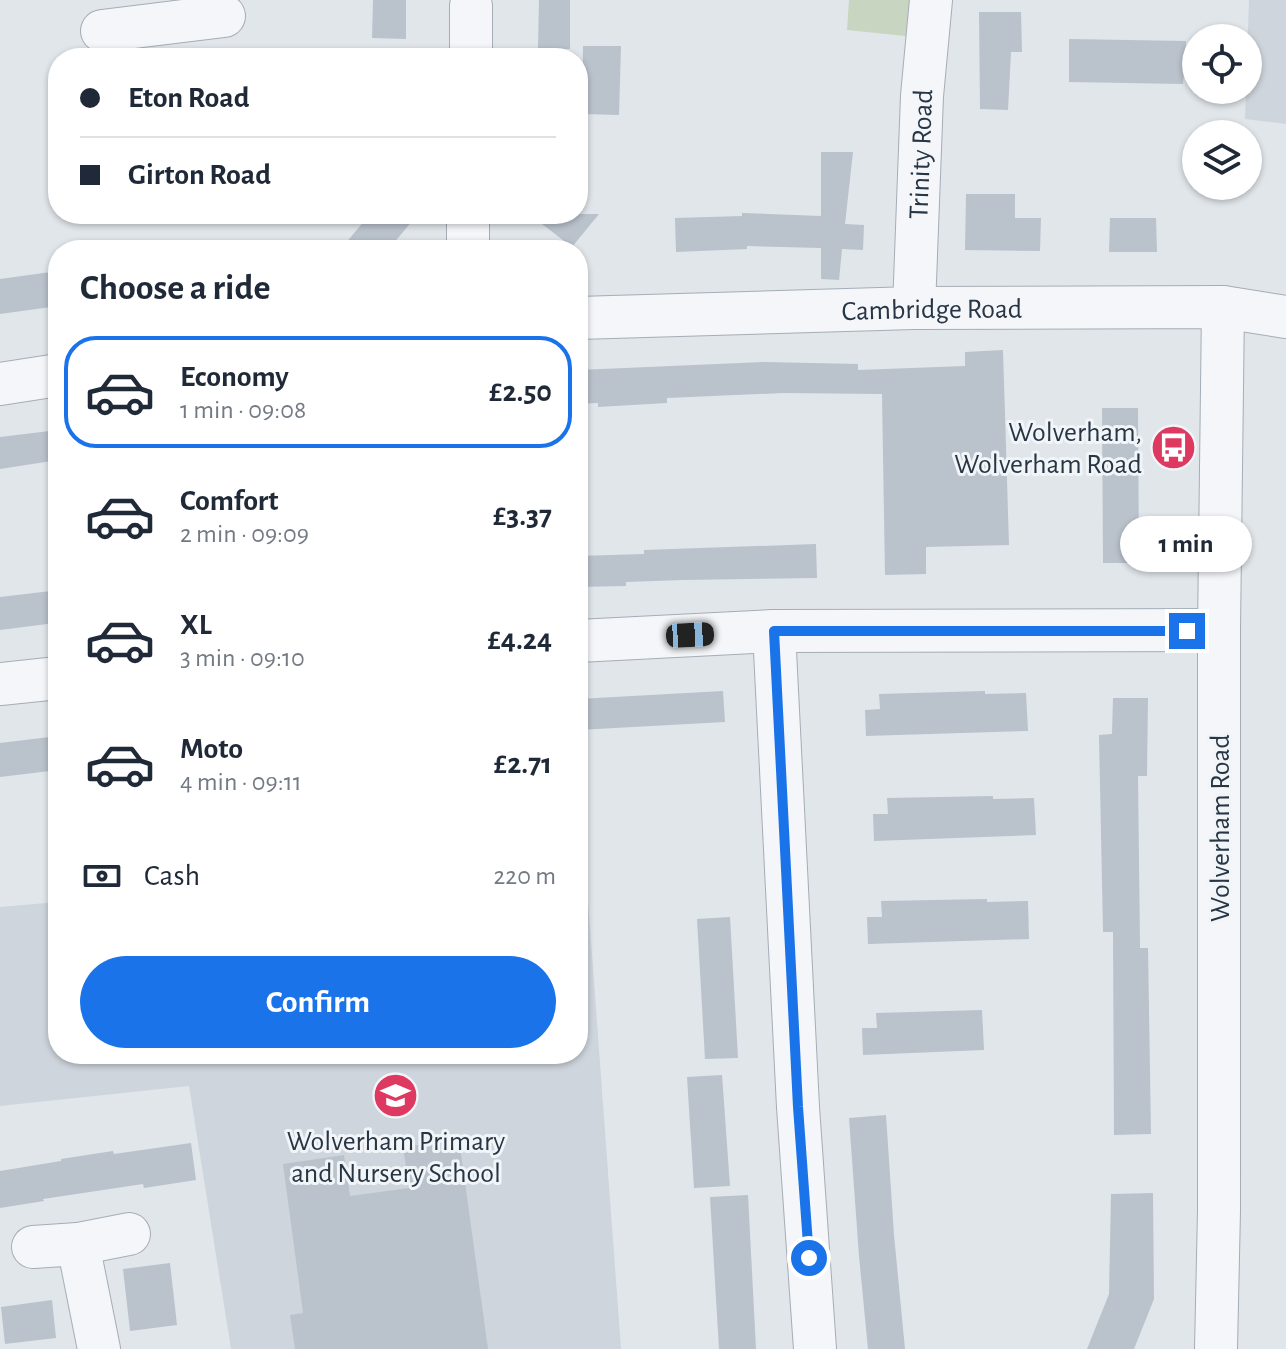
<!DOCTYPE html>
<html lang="en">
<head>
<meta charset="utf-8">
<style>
	body { margin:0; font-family:"Alegreya Sans",sans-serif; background:#f2f2f3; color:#1f2937; height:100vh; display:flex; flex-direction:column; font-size:30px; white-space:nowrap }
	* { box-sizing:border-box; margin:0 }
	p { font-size:26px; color:#747a83 }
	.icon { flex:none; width:44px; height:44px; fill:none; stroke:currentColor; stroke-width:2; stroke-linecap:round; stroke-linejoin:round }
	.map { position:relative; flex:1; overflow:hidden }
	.side { position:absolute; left:48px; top:240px; width:540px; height:824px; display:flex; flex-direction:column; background:#fff; border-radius:32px; box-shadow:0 2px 6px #0004 }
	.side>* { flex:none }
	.guide { position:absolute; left:48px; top:48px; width:540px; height:176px; border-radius:32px; box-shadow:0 2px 6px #0004; display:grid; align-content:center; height:176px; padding:0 32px; background:#fff }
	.buttons { position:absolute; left:1182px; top:24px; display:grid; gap:16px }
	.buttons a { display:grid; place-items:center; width:80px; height:80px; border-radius:50%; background:#fff; box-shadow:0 2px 6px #0004; font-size:40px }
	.end { position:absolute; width:36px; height:36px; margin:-18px; border:10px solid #1a73e8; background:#fff; box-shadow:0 0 0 4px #fff }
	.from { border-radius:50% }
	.bubble { position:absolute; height:56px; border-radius:28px; background:#fff; box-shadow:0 2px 6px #0004; font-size:26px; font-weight:700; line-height:56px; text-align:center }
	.car { position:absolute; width:24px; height:48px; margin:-24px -12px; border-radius:10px; box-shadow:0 0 6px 2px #0007; background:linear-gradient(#222 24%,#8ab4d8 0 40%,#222 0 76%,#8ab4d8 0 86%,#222 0) }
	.guide b { display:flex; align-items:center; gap:28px; height:76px; font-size:30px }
	.guide b+b { border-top:2px solid #e0e1e3 }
	.guide i { width:20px; height:20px; background:#1f2937 }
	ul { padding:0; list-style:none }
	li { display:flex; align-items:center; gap:24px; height:112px; margin:0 16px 12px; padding:0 16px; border:4px solid transparent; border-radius:32px }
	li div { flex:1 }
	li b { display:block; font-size:30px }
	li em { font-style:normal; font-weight:700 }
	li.on { border-color:#1a73e8 }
	li>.icon { width:72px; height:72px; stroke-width:1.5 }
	h2 { padding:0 32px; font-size:36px; line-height:96px }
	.pay { display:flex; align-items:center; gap:20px; height:88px; padding:0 32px; font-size:30px }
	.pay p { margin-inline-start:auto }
	.action { display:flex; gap:16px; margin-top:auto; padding:16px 32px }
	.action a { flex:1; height:92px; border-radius:48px; background:#1a73e8; color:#fff; font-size:32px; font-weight:700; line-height:92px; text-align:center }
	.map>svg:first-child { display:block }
	.built { fill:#cfd5dd }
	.green { fill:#c8d6c1 }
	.building { fill:#bac2cc }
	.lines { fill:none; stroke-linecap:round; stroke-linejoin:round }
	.minor-casing { stroke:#a5adb6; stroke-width:44 }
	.minor { stroke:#f4f6f9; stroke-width:42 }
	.route { stroke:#1a73e8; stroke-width:10 }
	.labels { text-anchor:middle; stroke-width:6; stroke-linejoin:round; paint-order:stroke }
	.street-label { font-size:28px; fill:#273545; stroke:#f1f5f8 }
	.poi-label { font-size:28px; fill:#273545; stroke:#f1f5f8; text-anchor:end }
</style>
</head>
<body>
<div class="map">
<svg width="1286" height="1349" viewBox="0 0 1286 1349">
	<rect width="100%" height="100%" fill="#e1e6eb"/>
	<g class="built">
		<polygon points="1249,0 1286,0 1286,124 1245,119"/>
		<polygon points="585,859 621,1349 231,1349 189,1086 0,1106 0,907 58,902 58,1054 578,1054 578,860"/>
	</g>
	<polygon class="green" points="849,0 913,0 915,37 847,30"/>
	<g class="building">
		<polygon points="373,0 406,0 406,39 372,38"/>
		<polygon points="539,0 570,0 570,49 538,49"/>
		<polygon points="979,12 1021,12 1022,52 1011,52 1008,110 980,109"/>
		<polygon points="1069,39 1186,41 1183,84 1069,82"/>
		<polygon points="583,46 621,46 619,115 582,114"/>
		<polygon points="821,152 853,152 845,224 864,225 863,250 842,249 839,280 821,279 821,248 747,246 747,249 676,252 675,218 742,216 742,213 821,216"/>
		<polygon points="966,194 1015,194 1015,218 1041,218 1040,251 965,250"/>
		<polygon points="370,214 418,214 388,250 340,250"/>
		<polygon points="529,214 599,214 572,247"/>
		<polygon points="1110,218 1156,218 1157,252 1109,252"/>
		<polygon points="58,271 58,306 0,314 0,279"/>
		<polygon points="1003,350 1009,545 926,547 926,574 885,575 882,394 784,393 667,398 667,403 598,407 598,403 578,404 578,370 764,362 858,364 858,370 965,366 965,352"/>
		<polygon points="1102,408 1138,408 1139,563 1103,563"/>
		<polygon points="58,430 58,460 0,469 0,437"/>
		<polygon points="816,544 817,578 683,580 626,582 626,586 578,587 578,556 644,554 644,550"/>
		<polygon points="51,591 55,623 0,630 0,597"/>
		<polygon points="723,691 725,722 578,730 578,699"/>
		<polygon points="985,691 985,694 1026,693 1028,731 866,736 865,710 880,709 879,694"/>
		<polygon points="1113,698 1148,698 1147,776 1138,776 1139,860 1140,948 1148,948 1151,1134 1114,1135 1113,932 1103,932 1099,735 1112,734"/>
		<polygon points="58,736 58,770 0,777 0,743"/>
		<polygon points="993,796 993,799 1034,798 1036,835 874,841 873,814 888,814 887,798"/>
		<polygon points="987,899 987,902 1028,901 1029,939 868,944 867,917 882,917 881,901"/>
		<polygon points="730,917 738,1058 705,1059 697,919"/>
		<polygon points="982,1010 984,1050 863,1055 862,1028 877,1028 876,1013"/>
		<polygon points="722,1075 730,1186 694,1188 687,1077"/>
		<polygon points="886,1115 894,1235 905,1349 868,1349 859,1256 849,1118"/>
		<polygon points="459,1139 488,1349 295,1349 290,1315 303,1313 283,1164 344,1155 350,1196 409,1188 403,1147"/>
		<polygon points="191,1143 196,1180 144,1188 143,1184 43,1199 44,1201 0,1208 0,1171 61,1161 61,1159 113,1151 114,1154"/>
		<polygon points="1153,1193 1154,1299 1134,1349 1087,1349 1109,1294 1111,1194"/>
		<polygon points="748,1195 756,1349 719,1349 710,1197"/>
		<polygon points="170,1263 177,1325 130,1331 123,1269"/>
		<polygon points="52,1300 56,1338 5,1344 1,1307"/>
	</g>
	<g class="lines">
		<defs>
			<g id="minor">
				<polyline points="102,31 224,16"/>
				<polyline points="471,58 471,6"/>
				<polyline points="468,250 468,214"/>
				<path id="s1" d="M914,308L922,96L931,0"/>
				<path id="s2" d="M578,318L914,308L1223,307L1286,317"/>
				<polyline points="0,384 58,375"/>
				<polyline points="774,631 798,1107 815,1349"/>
				<polyline points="578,641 774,631 1219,630"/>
				<polyline points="0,684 58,678"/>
				<polyline points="78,1244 129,1234"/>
				<polyline points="33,1247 78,1244 99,1349"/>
				<polyline points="1216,1349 1219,1211 1219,630 1223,307"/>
			</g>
		</defs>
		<use href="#minor" class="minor-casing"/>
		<use href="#minor" class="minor"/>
	</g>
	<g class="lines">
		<polyline class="route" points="809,1258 798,1107 774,631 1187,631"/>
	</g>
	<defs>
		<symbol id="bus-disc" viewBox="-11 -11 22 22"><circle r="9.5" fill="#dd3961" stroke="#f1f5f8"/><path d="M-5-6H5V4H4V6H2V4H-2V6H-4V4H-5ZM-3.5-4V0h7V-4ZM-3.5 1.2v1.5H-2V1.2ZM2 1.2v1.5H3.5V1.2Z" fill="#fff"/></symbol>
		<symbol id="school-disc" viewBox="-11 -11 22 22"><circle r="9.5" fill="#dd3961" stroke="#f1f5f8"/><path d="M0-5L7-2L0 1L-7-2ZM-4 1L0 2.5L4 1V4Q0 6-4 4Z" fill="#fff"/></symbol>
	</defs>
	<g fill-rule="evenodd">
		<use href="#bus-disc" x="1148" y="422" width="51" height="51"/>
		<use href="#school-disc" x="370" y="1070" width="51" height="51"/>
	</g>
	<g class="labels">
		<g class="street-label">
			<text dy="10" stroke="none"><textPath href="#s1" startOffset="154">Trinity Road</textPath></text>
			<text dy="10" stroke="none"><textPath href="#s2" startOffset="354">Cambridge Road</textPath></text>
			<text transform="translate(1219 828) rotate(-90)" y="10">Wolverham Road</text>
		</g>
		<g class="poi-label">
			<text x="1142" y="441">Wolverham,<tspan x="1142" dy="32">Wolverham Road</tspan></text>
			<text x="396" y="1150" text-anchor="middle">Wolverham Primary<tspan x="396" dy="32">and Nursery School</tspan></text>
		</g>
	</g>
</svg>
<div class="buttons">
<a><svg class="icon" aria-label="locate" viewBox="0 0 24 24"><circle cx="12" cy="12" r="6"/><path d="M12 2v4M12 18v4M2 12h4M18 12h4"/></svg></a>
<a><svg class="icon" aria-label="layers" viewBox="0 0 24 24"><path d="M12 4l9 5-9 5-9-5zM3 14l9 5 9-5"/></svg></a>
</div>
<i class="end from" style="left:809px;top:1258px"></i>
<i class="end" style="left:1187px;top:631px"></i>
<div class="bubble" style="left:1120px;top:516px;width:132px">1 min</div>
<i class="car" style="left:690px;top:635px;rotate:87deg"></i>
<div class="guide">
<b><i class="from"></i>Eton Road</b>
<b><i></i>Girton Road</b>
</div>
<section class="side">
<h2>Choose a ride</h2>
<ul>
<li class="on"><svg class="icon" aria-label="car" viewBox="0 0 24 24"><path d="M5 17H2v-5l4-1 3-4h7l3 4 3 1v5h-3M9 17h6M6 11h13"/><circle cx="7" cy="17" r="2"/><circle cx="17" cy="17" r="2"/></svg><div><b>Economy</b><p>1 min · 09:08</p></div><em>£2.50</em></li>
<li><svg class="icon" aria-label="car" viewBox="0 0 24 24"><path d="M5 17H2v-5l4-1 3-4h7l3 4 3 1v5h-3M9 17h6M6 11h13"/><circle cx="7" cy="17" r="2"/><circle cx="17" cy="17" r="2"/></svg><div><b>Comfort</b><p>2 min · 09:09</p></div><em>£3.37</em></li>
<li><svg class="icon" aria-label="car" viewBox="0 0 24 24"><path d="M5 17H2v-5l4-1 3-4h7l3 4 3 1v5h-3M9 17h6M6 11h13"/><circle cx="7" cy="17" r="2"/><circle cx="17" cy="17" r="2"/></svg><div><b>XL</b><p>3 min · 09:10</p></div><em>£4.24</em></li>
<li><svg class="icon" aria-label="car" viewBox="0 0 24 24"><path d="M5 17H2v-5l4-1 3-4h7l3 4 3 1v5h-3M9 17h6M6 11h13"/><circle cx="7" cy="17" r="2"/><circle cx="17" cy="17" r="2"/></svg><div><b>Moto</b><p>4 min · 09:11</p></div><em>£2.71</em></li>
</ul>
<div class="pay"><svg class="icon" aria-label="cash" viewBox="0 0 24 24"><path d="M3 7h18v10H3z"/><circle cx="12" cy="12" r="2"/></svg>Cash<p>220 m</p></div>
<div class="action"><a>Confirm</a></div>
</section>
</div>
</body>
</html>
